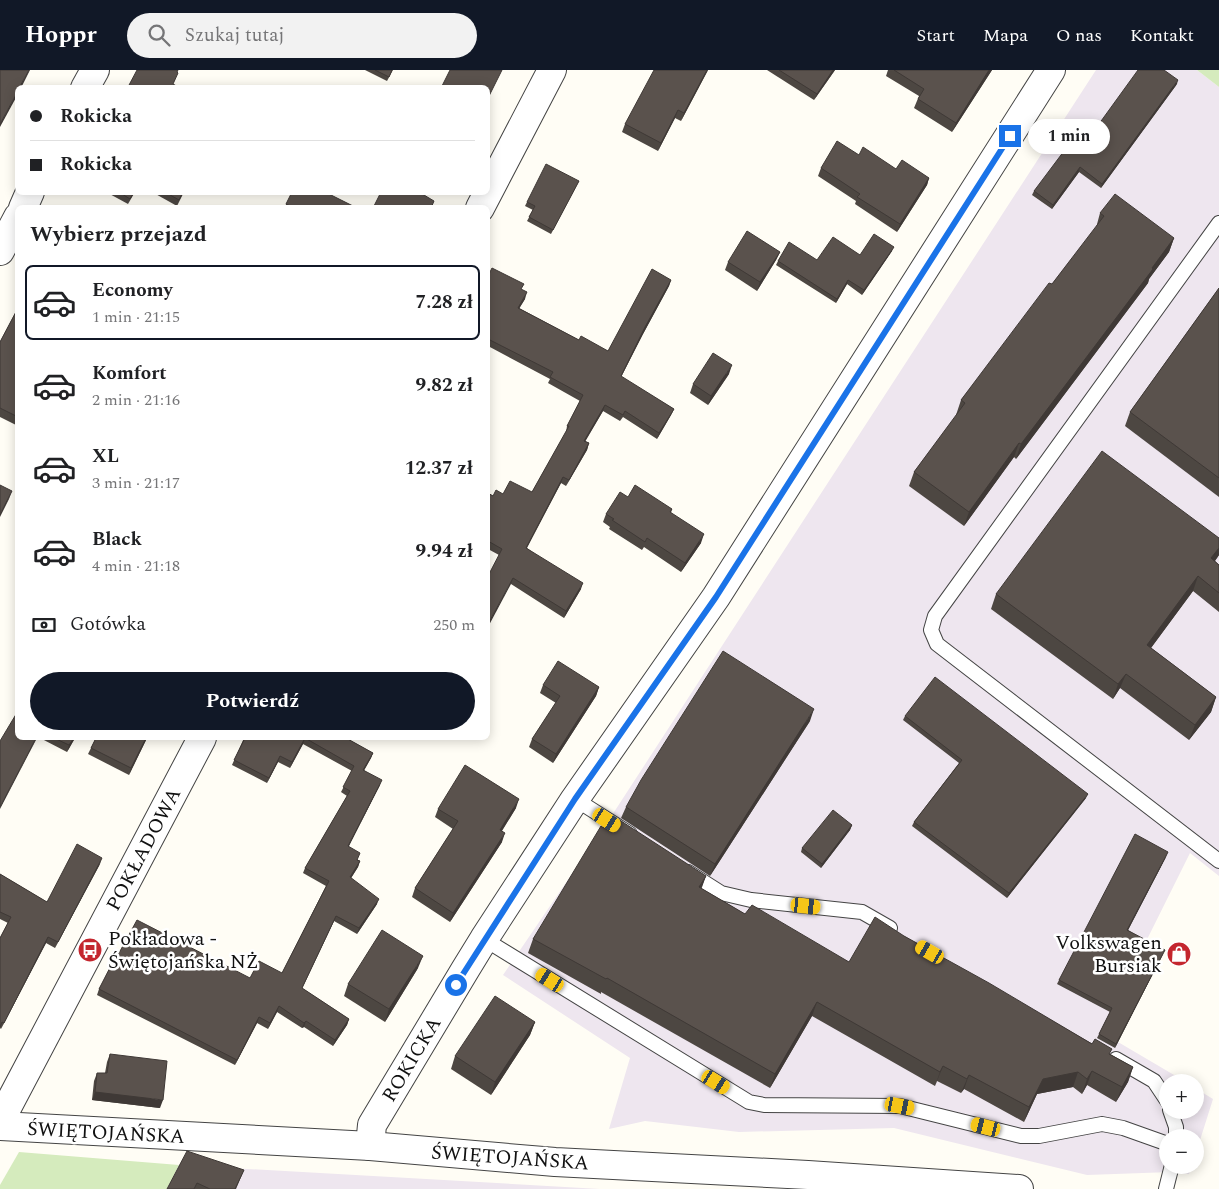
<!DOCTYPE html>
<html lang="pl">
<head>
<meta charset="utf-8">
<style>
	body { margin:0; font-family:Spectral,serif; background:#f2f2f2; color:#202124; height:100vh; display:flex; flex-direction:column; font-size:19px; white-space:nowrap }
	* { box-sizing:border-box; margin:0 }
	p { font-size:16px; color:#757577 }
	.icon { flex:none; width:28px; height:28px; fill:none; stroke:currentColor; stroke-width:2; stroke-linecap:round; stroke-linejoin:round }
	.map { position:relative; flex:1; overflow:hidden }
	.side { position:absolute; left:15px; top:135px; width:475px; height:535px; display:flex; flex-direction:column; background:#fff; border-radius:8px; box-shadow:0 2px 12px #0003 }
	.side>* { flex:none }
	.banner { position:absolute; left:15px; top:15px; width:475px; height:110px; border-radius:8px; box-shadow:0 2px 12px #0003; display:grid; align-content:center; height:110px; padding:0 15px; background:#fff }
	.buttons { position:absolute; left:1159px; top:1004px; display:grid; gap:10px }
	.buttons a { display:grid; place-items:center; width:45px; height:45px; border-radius:50%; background:#fff; box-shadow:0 2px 12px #0003; font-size:25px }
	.end { position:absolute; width:22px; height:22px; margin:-11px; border:6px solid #1a73e8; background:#fff; box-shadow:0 0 0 2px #fff }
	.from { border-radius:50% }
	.bubble { position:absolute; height:35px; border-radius:18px; background:#fff; box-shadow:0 2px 12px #0003; font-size:16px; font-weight:700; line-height:35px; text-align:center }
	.car { position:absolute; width:15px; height:30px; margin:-15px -8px; border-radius:6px; box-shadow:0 0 4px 1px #0007; background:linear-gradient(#f5c518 24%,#345 0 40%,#f5c518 0 76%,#345 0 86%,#f5c518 0) }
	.banner b { display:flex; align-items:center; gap:18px; height:48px; font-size:19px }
	.banner b+b { border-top:1px solid #e0e0e0 }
	.banner i { width:12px; height:12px; background:#202124 }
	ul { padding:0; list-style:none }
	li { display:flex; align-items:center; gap:15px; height:75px; margin:0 10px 8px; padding:0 5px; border:2px solid transparent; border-radius:8px }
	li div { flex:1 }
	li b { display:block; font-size:19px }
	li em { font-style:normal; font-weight:700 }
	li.active { border-color:#111827 }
	li>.icon { width:45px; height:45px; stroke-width:1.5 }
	h2 { padding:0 15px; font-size:22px; line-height:60px }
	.pay { display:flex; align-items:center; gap:12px; height:55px; padding:0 15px; font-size:19px }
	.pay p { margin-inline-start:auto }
	.cta { display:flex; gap:10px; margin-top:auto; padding:10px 15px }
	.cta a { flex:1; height:58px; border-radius:30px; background:#111827; color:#fff; font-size:20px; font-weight:700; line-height:58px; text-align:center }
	header { display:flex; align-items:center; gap:30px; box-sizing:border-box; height:70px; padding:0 25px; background:#111827; color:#fff }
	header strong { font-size:24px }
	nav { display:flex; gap:28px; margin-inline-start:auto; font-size:18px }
	.search { width:350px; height:45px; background:#f2f2f2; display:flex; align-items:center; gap:12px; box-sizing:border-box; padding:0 18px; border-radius:28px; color:#757577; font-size:19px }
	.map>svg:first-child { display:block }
	.industrial { fill:#eee6ef }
	.green { fill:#d5ebbd }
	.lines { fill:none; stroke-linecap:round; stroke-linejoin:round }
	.lane-casing { stroke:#444; stroke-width:16 }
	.street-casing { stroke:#444; stroke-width:30 }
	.lane { stroke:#fff; stroke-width:14 }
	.street { stroke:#fff; stroke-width:28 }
	.wall { fill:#4d4742 }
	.shaded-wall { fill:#3f3936 }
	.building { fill:#5a524d; stroke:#3f3936 }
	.route { stroke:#1a73e8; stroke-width:6 }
	.labels { text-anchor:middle; stroke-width:5; stroke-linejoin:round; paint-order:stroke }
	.street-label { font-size:20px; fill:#111; stroke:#fff }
	.poi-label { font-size:20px; fill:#111; stroke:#fff; text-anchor:start }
</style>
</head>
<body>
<header>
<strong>Hoppr</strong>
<div class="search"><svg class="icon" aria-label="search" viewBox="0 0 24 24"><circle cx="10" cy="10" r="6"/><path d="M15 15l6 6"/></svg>Szukaj tutaj</div>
<nav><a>Start</a><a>Mapa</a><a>O nas</a><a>Kontakt</a></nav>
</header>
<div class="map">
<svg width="1219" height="1119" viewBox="0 0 1219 1119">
	<rect width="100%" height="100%" fill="#fffdf5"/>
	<g class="industrial">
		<polygon points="1096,0 1197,0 1219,17 1219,806 1190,783 1101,962 1186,1012 1168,1012 1168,1040 1195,1040 1195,1018 1213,1029 1195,1086 1195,1068 1168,1068 1168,1095 1192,1095 1189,1104 1171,1102 1087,1105 894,1058 739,1062 645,1051 609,1059 630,988 503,905 616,739"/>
		<polygon points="179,1095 600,1119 167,1119"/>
	</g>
	<g class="green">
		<polygon points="1197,0 1219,0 1219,17"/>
		<polygon points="19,1082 179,1095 167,1119 0,1119 0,1115"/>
	</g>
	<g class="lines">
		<defs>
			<g id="lane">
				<polyline points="1219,153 935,546 931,560 937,574 1219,791"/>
				<polyline points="575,729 630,764"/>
				<polyline points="688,802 721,823 751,830 862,842 890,858"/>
				<polyline points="484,869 749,1032 764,1035 900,1036 1021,1066 1039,1066 1102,1054 1123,1058 1168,1074"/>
				<polyline points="1116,989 1154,1011 1168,1032"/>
				<polyline points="1170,1040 1176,1057 1176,1068"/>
				<polyline points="1166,1119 1172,1095"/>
			</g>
			<g id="street">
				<polyline points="85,18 95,0"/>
				<polyline points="23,138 30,122"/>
				<polyline points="480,138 552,0"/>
				<polyline points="0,181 18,147"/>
				<polyline points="0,1051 202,668"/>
				<polyline points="0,1056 370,1076 555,1092 808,1105 1019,1119"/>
				<polyline points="370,1076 372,1055 465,900 484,869 575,729 716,527 1051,0"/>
			</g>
		</defs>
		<use href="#lane" class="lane-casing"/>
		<use href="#street" class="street-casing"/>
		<use href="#lane" class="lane"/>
		<use href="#street" class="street"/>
	</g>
	<g class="wall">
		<polygon points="365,0 393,0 387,11"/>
		<polygon points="708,0 681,51 675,48 658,81 622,62 625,54"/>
		<polygon points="767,0 835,0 814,30"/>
		<polygon points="888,0 992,0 952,62 914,38 919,26 886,6"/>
		<polygon points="1177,14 1101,118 1079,102 1052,139 1032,125 1034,121 1083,76"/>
		<polygon points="859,85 896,99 929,108 927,115 897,162 855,134 856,131 818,106 821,98"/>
		<polygon points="579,111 551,164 527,151 533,140 525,136 527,132"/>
		<polygon points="106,122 135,122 128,134"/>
		<polygon points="152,122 184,122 177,136"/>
		<polygon points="286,134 357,138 285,138"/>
		<polygon points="1100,143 1174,168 1169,182 1149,209 1148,213 1016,389 1014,387 964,456 909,416 914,402 957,345 956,345 961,330 1096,158"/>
		<polygon points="892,181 862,225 847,214 836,233 776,195 778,191 817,190"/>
		<polygon points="780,182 776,190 757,221 725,200 728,192"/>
		<polygon points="488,206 522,220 525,229 519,238 579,270 608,281 671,210 669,216 643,264 621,307 674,339 671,345 657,369 623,347 620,351 603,341 585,371 589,373 587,380 566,416 561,413 527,478 581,519 564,548 511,514 499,485 488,479 488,423 493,426 503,424 532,422 566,362 567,356 580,331 548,313 550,309 488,276"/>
		<polygon points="1219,218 1219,427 1125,356 1130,342"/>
		<polygon points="18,238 18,356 0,347 0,272"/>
		<polygon points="729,304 708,335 690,323 693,314"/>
		<polygon points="628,427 672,439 671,443 701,473 681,502 644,477 642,480 609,459 610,457 603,452 606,444"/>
		<polygon points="1219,468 1219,485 1215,491 1219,495 1219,542 1193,521 1151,578 1216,627 1211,642 1189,670 1120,618 1113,629 991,539 996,524"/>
		<polygon points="543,615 599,617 596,626 553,693 529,677 532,669 556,633 540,623"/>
		<polygon points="905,646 1086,728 1007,828 912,756 914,752 959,693 903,650"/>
		<polygon points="810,651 710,806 621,748 626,737"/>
		<polygon points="40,668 75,668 67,682"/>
		<polygon points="96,668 147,668 129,705 88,684"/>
		<polygon points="244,668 346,668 373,683 371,688 364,700 380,715 348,777 358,790 360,791 358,797 351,808 377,834 357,864 334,851 302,918 349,949 347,955 333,976 304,957 302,958 277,942 268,959 257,953 235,995 97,925 99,919 119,883 250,908 282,903 326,816 303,803 305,798 347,726 341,722 352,701 303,674 290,698 278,692 267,713 232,695"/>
		<polygon points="516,738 502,761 502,772 450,852 412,827 415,818 453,759 435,747 438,739"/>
		<polygon points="852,755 850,760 821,798 801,782 802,778"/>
		<polygon points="611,762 706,806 701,818 745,844 849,892 904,866 1133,997 1128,1012 1116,1032 1087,1015 1082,1024 1073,1017 1037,1024 1024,1052 964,1019 961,1023 937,1011 935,1016 812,946 770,1018 601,922 601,924 528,883 533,869"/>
		<polygon points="1166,787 1128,860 1163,884 1115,978 1097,968 1110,942 1057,914 1059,910"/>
		<polygon points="100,794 55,878 46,873 1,959 0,958 0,868 8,853 0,849 0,804 47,832"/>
		<polygon points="418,898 385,952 344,926 348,914"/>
		<polygon points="535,952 530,965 491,1025 451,999 455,986"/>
		<polygon points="110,984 160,1038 92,1030 94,1011 97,1003 105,1003 107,992"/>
		<polygon points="244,1100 236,1119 167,1119"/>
	</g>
	<g class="shaded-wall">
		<polygon points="29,0 30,0 21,18 19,18"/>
		<polygon points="707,0 708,0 681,51 684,43"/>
		<polygon points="833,0 835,0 814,30 817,24"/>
		<polygon points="989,0 992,0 952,62 956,53"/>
		<polygon points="1178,10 1177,14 1101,118 1102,114"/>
		<polygon points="18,21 18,24 0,57 0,54"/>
		<polygon points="678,40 675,48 658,81 661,73"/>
		<polygon points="1080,97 1079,102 1052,139 1053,135"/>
		<polygon points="929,108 927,115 897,162 900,154"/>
		<polygon points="1174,168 1169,182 1149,209 1148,213 1016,389 1021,374"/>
		<polygon points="894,177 892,181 862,225 864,220"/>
		<polygon points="780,182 776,190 757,221 760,212"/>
		<polygon points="671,210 669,216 643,264 618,313 621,306 645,257"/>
		<polygon points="848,210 847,214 836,233 837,229"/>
		<polygon points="527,222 525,229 516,244 518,238"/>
		<polygon points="732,295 729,304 708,335 711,326"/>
		<polygon points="605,335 603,341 582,377 584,371"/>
		<polygon points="674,339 671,345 657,369 659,363"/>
		<polygon points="589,373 587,380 566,416 569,410"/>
		<polygon points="1019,373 1014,387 964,456 969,442"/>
		<polygon points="563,407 561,413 523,484 526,478"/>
		<polygon points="12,421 9,429 0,447 0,444"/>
		<polygon points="704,464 701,473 681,502 685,493"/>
		<polygon points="1219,478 1219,485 1206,503 1211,488"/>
		<polygon points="1198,506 1193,521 1142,590 1147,575"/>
		<polygon points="513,508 511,514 488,557 488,554"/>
		<polygon points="583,513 581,519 564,548 566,541"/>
		<polygon points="1126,604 1120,618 1113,629 1118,614"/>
		<polygon points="599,617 596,626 553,693 556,684"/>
		<polygon points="1216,627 1211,642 1189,670 1195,655"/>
		<polygon points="814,639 810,651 710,806 715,794"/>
		<polygon points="36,668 37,668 0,739 0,737"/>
		<polygon points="74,668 75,668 67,682 69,675"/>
		<polygon points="146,668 147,668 129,705 131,698"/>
		<polygon points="305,668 303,674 290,698 292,692"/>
		<polygon points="373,683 371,688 361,706 363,700"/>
		<polygon points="280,686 278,692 267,713 269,708"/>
		<polygon points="382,710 380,715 346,782 348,776"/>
		<polygon points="1088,724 1086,728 1007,828 1009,823"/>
		<polygon points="519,729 516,738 497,768 500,760"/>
		<polygon points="852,755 850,760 821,798 822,794"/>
		<polygon points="505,763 502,772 450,852 453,843"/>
		<polygon points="1168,782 1166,787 1126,864 1127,860"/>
		<polygon points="102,788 100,794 55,878 58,872"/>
		<polygon points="360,791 358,797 348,813 350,807"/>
		<polygon points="706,806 701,820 699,817"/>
		<polygon points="379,829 377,834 357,864 359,858"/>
		<polygon points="336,846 334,851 300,923 302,918"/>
		<polygon points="48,867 46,873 1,959 4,953"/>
		<polygon points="1165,880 1163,884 1115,978 1116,974"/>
		<polygon points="423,886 418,898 385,952 389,939"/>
		<polygon points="817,932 812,946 770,1018 775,1004"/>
		<polygon points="279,936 277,942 268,959 270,953"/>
		<polygon points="259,947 257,953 235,995 237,990"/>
		<polygon points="349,949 347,955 333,976 335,970"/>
		<polygon points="306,951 304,957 302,958 304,953"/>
		<polygon points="535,952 530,965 491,1025 495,1012"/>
		<polygon points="943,996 935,1016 940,1002"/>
		<polygon points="1133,997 1128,1012 1116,1032 1122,1017"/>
		<polygon points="1092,1001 1087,1015 1082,1024 1087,1009"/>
		<polygon points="1078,1002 1073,1017 1037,1024 1024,1052 1029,1037 1043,1009"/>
		<polygon points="969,1005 964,1019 961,1023 967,1009"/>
		<polygon points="95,1022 163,1030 160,1038 92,1030"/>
	</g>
	<g class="building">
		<polygon points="0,0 29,0 19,18 18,18 18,21 0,54"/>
		<polygon points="137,0 178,0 177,2 178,3 173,14 180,18 128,17"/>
		<polygon points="375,0 392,0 389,7"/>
		<polygon points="450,0 502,0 488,28 488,18 441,18"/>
		<polygon points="654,0 707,0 684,43 678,40 661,73 625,54"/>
		<polygon points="779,0 833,0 817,24"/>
		<polygon points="894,0 989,0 956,53 918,29 924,19"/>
		<polygon points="1138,0 1164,0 1178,10 1102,114 1080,97 1053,135 1034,121 1073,69 1083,76"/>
		<polygon points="837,71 859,85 863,77 896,99 902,90 929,108 900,154 857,127 860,124 821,98"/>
		<polygon points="546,94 579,111 553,160 529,147 535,136 527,132"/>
		<polygon points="119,122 134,122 130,129"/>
		<polygon points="165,122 183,122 179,130"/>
		<polygon points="292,122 325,122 357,138 294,138 286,134"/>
		<polygon points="381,122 394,122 397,124 398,122 419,122 434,131 431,138 373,138"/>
		<polygon points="1115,124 1174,168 1152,198 1153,199 1021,374 1019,373 969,442 914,402 965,333 961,330 1049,213 1052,214 1104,146 1100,143"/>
		<polygon points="747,161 780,182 760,212 728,192"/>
		<polygon points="874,164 894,177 864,220 848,210 837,229 778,191 789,172 817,190 833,167 860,185"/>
		<polygon points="492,198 524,214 521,219 527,222 518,238 579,270 581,266 608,281 652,199 671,210 645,257 621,306 674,339 659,363 625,341 623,345 605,335 584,371 589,373 569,410 563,407 526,478 583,513 566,541 513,508 488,554 488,506 502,479 488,471 488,423 493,426 496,420 503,424 510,411 532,422 569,356 567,356 583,325 550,307 553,302 488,269 488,206"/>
		<polygon points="1219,218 1219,408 1130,342"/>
		<polygon points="18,238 18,347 0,338 0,272"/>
		<polygon points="713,283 732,295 711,326 693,314"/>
		<polygon points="1102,381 1219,468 1219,478 1211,488 1219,495 1219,523 1198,506 1147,575 1216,627 1195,655 1126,604 1118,614 996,524"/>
		<polygon points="0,415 12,421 0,444"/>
		<polygon points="635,415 672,439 670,442 704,464 685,493 647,468 645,472 612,450 614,449 606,444 620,422 628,427"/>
		<polygon points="723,581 814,639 715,794 626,737 641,710"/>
		<polygon points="558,591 599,617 556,684 532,669 560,626 543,615"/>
		<polygon points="935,607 1088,724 1009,823 914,752 962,690 905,646"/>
		<polygon points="18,641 18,668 36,668 0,737 0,671"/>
		<polygon points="54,668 74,668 69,675"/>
		<polygon points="96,668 146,668 131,698 91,678"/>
		<polygon points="245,668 346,668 373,683 363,700 382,710 348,776 360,783 357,790 360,791 350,807 379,829 359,858 336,846 302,918 349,949 335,970 306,951 304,953 279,936 270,953 259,947 237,990 99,919 118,882 119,883 137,850 250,908 259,891 282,903 329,811 305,798 350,721 343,717 354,696 305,668 292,692 280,686 269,708 234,690"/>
		<polygon points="465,695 519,729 500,760 505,763 453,843 415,818 458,751 438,739"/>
		<polygon points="833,740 852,755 822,794 802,778"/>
		<polygon points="618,749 706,806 699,817 745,844 752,835 849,892 875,847 904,866 989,913 1092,974 1095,969 1112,979 1109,984 1133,997 1122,1017 1092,1001 1087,1009 1078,1002 1043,1009 1029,1037 969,1005 967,1009 943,996 940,1002 817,932 775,1004 607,908 606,909 533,869 601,756 611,762"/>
		<polygon points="1135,764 1168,782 1127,860 1165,880 1116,974 1099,964 1112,938 1059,910"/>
		<polygon points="77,774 102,788 58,872 48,867 4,953 2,952 0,957 0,868 11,847 0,842 0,804 47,832"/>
		<polygon points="382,860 423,886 389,939 348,914"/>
		<polygon points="495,926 535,952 495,1012 455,986"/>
		<polygon points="110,984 167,991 163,1030 95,1022 97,1003 107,1003"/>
		<polygon points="187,1081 244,1100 235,1119 210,1119 197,1113 194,1119 167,1119"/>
	</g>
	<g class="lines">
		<polyline class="route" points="456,915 575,729 716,527 1010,66"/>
	</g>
	<defs>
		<symbol id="bus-disc" viewBox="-11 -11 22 22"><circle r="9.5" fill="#c4262e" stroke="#fff"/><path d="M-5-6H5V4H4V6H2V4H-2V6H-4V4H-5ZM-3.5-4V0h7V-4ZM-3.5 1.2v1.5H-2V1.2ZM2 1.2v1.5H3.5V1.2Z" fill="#fff"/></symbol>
		<symbol id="shop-disc" viewBox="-11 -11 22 22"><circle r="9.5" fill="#c4262e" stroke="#fff"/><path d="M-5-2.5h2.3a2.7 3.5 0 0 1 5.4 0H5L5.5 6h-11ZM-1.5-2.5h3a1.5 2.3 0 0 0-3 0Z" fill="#fff"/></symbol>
	</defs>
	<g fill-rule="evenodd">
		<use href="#bus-disc" x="76" y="866" width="28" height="28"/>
		<use href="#shop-disc" x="1165" y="870" width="28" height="28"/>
	</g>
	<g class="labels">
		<g class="street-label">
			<text transform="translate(143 779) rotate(-62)" y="7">POKŁADOWA</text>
			<text transform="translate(411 989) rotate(-59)" y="7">ROKICKA</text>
			<text transform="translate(106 1062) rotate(3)" y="7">ŚWIĘTOJAŃSKA</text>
			<text transform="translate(510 1087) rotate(4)" y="7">ŚWIĘTOJAŃSKA</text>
		</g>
		<g class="poi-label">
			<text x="108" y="875">Pokładowa -<tspan x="108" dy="23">Świętojańska NŻ</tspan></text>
			<text x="1162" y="879" text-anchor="end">Volkswagen<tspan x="1162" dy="23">Bursiak</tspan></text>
		</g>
	</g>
</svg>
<div class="buttons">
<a>+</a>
<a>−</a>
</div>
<i class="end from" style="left:456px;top:915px"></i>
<i class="end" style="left:1010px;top:66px"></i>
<div class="bubble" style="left:1028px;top:49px;width:82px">1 min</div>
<i class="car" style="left:607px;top:750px;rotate:123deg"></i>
<i class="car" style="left:806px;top:836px;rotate:96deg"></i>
<i class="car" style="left:930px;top:882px;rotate:300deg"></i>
<i class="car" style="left:550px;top:910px;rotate:302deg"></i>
<i class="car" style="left:716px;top:1012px;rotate:122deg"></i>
<i class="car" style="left:900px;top:1036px;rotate:101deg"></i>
<i class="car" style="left:986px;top:1057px;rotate:284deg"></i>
<div class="banner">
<b><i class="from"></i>Rokicka</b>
<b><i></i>Rokicka</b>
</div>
<section class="side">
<h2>Wybierz przejazd</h2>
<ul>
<li class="active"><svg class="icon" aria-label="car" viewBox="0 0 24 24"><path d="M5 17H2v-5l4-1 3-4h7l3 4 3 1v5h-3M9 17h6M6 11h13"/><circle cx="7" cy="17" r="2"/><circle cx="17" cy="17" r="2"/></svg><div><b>Economy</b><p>1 min · 21:15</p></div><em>7.28 zł</em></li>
<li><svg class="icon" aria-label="car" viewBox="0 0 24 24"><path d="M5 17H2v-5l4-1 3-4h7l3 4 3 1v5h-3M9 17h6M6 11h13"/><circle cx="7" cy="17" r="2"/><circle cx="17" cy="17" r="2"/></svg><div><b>Komfort</b><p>2 min · 21:16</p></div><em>9.82 zł</em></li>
<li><svg class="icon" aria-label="car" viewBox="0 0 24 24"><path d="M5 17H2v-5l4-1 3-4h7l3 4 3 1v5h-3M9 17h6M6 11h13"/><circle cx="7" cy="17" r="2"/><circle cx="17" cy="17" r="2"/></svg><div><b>XL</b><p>3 min · 21:17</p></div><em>12.37 zł</em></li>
<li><svg class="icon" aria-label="car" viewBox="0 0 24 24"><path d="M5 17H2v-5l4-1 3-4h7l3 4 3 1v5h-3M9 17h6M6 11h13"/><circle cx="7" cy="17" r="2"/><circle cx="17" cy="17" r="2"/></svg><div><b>Black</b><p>4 min · 21:18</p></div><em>9.94 zł</em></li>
</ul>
<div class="pay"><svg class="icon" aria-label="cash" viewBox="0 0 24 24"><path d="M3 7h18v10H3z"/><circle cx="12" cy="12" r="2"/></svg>Gotówka<p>250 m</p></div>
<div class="cta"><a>Potwierdź</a></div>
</section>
</div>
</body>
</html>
